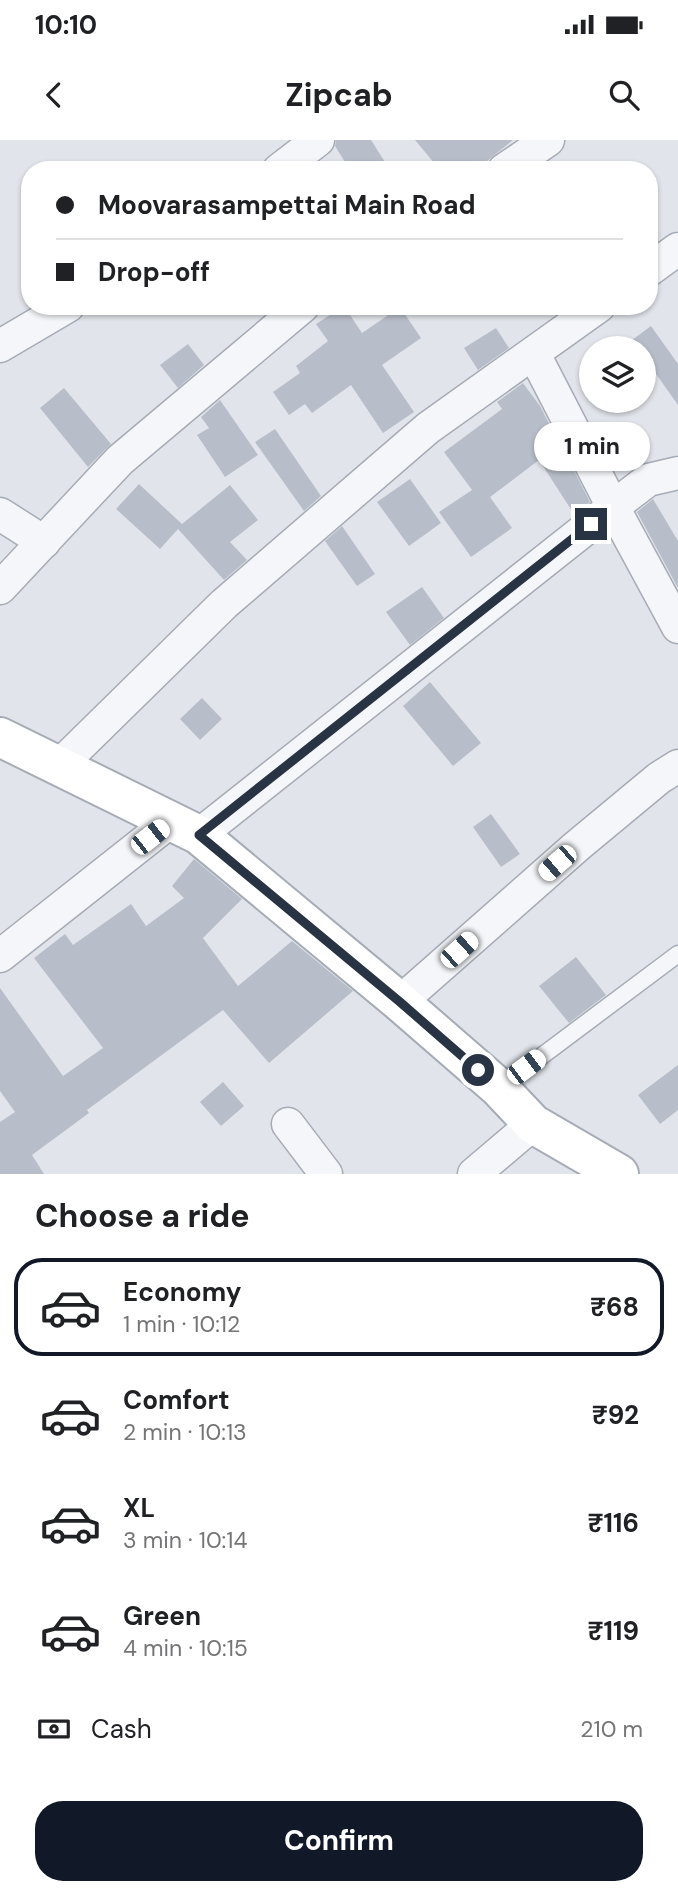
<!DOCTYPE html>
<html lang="en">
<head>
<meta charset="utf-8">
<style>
	body { margin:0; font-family:"DM Sans",sans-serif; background:#f6f6f6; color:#202124; height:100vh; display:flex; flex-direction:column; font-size:26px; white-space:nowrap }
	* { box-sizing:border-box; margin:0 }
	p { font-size:23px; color:#757577 }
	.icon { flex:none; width:38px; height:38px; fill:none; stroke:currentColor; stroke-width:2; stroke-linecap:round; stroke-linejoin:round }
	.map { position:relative; height:1034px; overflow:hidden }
	.sheet { display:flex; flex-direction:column; background:#fff; flex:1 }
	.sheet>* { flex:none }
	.top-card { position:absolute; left:21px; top:21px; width:637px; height:154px; border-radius:28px; box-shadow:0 2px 5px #0004; display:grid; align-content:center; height:154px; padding:0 35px; background:#fff }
	.controls { position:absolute; left:579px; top:196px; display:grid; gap:14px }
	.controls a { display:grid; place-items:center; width:77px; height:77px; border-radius:50%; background:#fff; box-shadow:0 2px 5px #0004; font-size:35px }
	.end { position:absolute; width:32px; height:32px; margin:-16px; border:9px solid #283344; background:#fff; box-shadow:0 0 0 4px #fff }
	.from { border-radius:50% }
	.bubble { position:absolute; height:49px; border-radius:24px; background:#fff; box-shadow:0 2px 5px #0004; font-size:23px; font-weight:700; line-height:49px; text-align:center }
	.car { position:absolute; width:21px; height:42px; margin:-21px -10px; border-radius:9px; box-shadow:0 0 5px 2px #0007; background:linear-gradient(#fff 24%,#345 0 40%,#fff 0 76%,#345 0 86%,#fff 0) }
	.top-card b { display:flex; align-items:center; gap:24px; height:66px; font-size:26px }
	.top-card b+b { border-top:2px solid #e0e0e0 }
	.top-card i { width:18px; height:18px; background:#202124 }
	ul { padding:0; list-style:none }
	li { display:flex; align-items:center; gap:21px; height:98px; margin:0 14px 10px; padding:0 21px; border:4px solid transparent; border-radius:28px }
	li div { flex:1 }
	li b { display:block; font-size:26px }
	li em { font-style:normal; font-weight:700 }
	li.on { border-color:#111827 }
	li>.icon { width:63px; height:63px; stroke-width:1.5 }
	h2 { padding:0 35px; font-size:32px; line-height:84px }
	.pay { display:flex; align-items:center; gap:18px; height:77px; padding:0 35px; font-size:26px }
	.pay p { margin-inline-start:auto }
	.primary-button { display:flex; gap:14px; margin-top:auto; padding:14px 35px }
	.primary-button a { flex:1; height:80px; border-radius:28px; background:#111827; color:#fff; font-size:28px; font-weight:700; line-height:80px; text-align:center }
	.status { display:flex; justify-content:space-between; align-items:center; height:49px; padding:0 35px; background:#fff; direction:ltr }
	.status svg { height:19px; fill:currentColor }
	header { display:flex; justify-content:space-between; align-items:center; height:91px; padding:0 35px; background:#fff; font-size:32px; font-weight:700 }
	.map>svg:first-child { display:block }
	.building { fill:#b8bec9 }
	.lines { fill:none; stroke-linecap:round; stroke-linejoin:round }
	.lane-casing { stroke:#a6acb6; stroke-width:19 }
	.street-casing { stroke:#a6acb6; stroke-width:35 }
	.secondary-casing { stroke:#a6acb6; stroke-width:42 }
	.lane { stroke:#f4f6f9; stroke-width:16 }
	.street { stroke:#f4f6f9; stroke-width:32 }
	.secondary { stroke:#fff; stroke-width:38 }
	.route { stroke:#283344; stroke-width:9 }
</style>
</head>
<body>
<div class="status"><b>10:10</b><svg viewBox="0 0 49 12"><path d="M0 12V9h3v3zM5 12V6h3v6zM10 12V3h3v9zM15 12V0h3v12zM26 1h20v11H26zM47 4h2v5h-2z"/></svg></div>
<header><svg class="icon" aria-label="back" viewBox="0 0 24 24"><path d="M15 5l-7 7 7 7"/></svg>Zipcab<svg class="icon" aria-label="search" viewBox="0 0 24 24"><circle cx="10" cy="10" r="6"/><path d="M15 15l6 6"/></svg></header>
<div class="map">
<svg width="678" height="1034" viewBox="0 0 678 1034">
	<rect width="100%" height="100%" fill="#e1e5eb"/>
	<g class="building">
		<polygon points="336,0 371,0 390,30 350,30 335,6"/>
		<polygon points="415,0 513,0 476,30 440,30"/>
		<polygon points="344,166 362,193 400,167 421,198 382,225 414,272 383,293 351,245 312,273 305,264 289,275 273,252 300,233 296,226 328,201 316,184"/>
		<polygon points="651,186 678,224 678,265 644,217 644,208 638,208 632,200"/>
		<polygon points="496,188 509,208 478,230 464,208"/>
		<polygon points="188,204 204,225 178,248 160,225"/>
		<polygon points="523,243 540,266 558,301 557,303 568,319 590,362 574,374 539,320 490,357 512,388 471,417 439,372 472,350 444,312 502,269 497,262"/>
		<polygon points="64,248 111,304 88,327 40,268"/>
		<polygon points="220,260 258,315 225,337 197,295 209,288 201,277"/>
		<polygon points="275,289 321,356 304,371 255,302"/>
		<polygon points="410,339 441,383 409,406 377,362"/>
		<polygon points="139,344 182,384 230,345 258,380 230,402 247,420 224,440 178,389 160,409 116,369"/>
		<polygon points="653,359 678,401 678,448 637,372"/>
		<polygon points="342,386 375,434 357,446 325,401"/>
		<polygon points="422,447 444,478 410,505 386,472"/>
		<polygon points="430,542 481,603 453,626 403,566"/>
		<polygon points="202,558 222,579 200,600 180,579"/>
		<polygon points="491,674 520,714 501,727 473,687"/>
		<polygon points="194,719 242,759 203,798 238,846 292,801 353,851 269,923 223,870 87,970 89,973 32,1015 44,1034 0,1034 0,982 15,972 0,951 0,848 63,936 103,908 34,818 65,794 73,805 131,764 146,786 184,758 172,746"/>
		<polygon points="576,817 606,855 569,883 539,846"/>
		<polygon points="678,925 678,970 660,984 638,955"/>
		<polygon points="223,942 244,966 221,986 200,962"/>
	</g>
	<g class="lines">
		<defs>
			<polyline id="lane" points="499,948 678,814"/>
			<g id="street">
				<polyline points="279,30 318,0"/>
				<polyline points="504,30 548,0"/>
				<polyline points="649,130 678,109"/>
				<polyline points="0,206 68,166"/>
				<polyline points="534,214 613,367 678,487"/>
				<polyline points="0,374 44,402"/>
				<polyline points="0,448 120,320 303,166"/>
				<polyline points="59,626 224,464 428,288 599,166"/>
				<polyline points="199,695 613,367 648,340 678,333"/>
				<polyline points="0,816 172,680"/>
				<polyline points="400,862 577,706 659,638 678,626"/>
				<polyline points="288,984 326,1034"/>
				<polyline points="474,1034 533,984"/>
			</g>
			<polyline id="secondary" points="0,597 199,695 400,862 499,948 533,984 619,1034"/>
		</defs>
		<use href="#lane" class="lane-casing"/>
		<use href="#street" class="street-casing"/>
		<use href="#secondary" class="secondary-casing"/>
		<use href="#lane" class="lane"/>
		<use href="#street" class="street"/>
		<use href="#secondary" class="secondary"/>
	</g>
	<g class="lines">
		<polyline class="route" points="478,930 400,862 199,695 591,384"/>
	</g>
</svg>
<div class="controls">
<a><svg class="icon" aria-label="layers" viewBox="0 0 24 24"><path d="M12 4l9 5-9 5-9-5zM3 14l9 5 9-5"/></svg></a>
</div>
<i class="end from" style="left:478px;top:930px"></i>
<i class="end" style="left:591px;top:384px"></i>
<div class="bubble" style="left:534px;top:282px;width:116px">1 min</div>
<i class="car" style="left:150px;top:697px;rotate:52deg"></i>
<i class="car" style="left:557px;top:723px;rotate:229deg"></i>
<i class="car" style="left:459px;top:810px;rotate:48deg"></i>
<i class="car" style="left:526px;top:927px;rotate:53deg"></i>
<div class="top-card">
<b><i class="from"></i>Moovarasampettai Main Road</b>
<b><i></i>Drop-off</b>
</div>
</div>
<section class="sheet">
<h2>Choose a ride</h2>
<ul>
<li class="on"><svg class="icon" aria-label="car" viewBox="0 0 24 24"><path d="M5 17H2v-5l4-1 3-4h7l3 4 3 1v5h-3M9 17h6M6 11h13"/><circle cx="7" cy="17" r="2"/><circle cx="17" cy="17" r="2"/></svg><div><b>Economy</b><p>1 min · 10:12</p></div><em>₹68</em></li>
<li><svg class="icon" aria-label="car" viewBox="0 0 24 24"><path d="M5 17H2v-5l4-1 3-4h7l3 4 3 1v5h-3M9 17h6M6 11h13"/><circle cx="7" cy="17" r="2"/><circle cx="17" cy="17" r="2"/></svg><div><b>Comfort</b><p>2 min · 10:13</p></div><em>₹92</em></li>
<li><svg class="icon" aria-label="car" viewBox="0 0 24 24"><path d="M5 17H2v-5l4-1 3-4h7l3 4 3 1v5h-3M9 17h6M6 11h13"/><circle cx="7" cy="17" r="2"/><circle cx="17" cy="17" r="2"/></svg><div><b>XL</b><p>3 min · 10:14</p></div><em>₹116</em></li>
<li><svg class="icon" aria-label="car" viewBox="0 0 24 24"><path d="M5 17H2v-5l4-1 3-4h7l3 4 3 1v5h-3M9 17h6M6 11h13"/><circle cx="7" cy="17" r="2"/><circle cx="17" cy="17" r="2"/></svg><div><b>Green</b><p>4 min · 10:15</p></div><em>₹119</em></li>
</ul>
<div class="pay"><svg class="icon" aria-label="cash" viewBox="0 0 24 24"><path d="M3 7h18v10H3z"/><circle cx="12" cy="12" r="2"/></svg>Cash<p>210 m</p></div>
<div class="primary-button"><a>Confirm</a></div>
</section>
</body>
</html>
